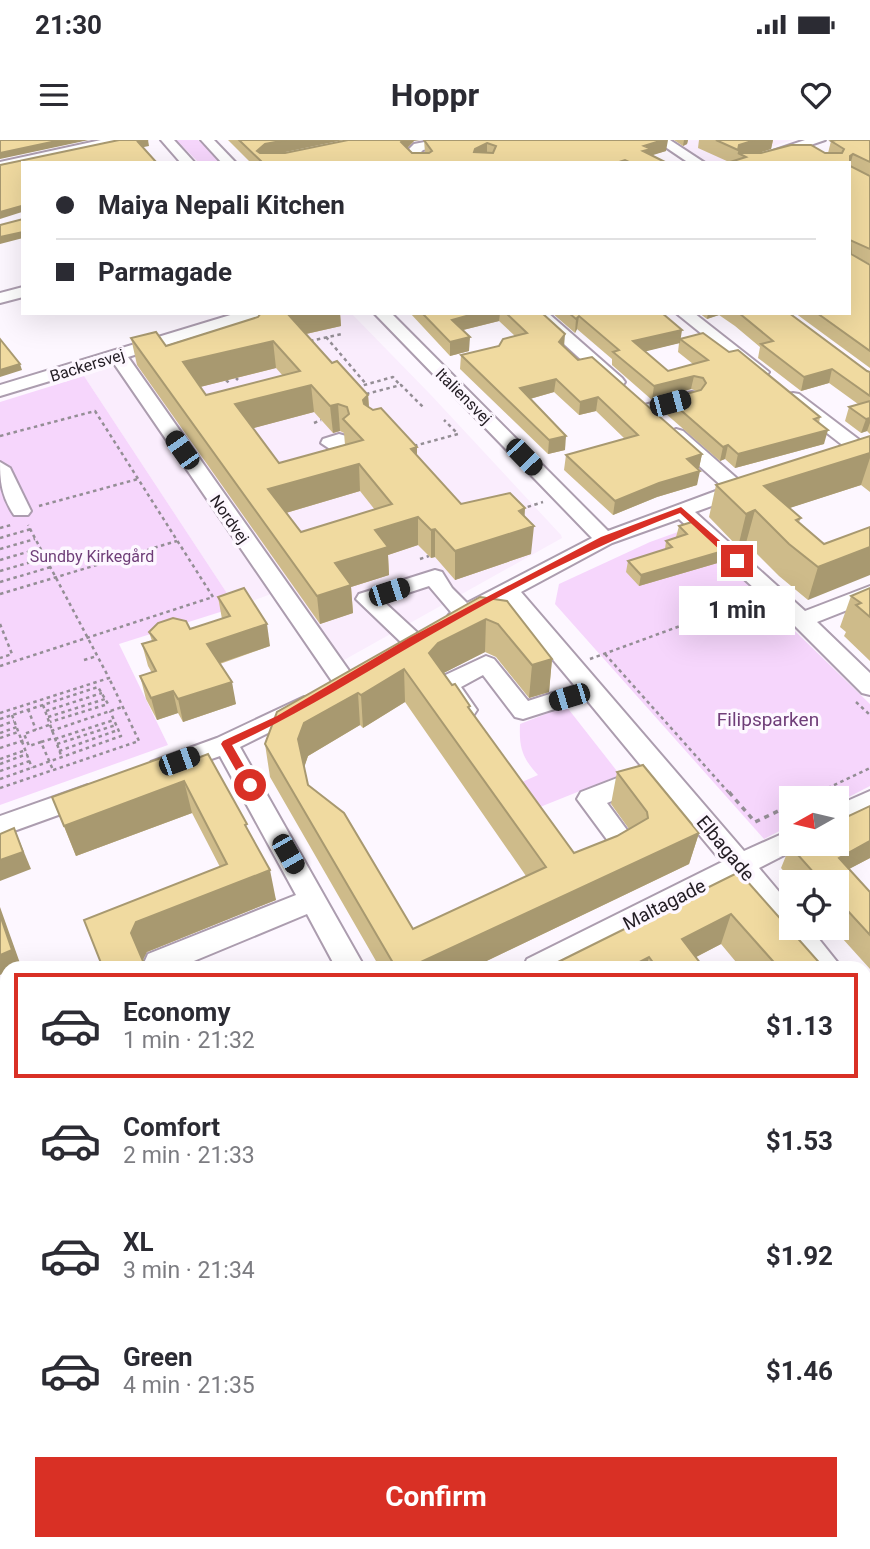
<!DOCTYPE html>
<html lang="en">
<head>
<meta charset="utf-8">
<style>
	body { margin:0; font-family:Roboto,sans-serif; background:#f7f7f7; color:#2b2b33; height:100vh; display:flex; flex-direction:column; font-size:26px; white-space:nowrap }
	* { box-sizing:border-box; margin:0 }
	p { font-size:23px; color:#7c7c81 }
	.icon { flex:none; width:38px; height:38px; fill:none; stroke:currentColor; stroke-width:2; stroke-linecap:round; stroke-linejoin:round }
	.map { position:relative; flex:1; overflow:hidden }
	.panel { position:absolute; left:0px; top:821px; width:872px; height:590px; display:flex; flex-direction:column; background:#fff; border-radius:21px 21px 0 0; box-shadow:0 7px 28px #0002 }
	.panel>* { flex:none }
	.guide { position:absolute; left:21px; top:21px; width:830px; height:154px; border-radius:0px; box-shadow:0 7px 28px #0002; display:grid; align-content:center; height:154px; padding:0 35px; background:#fff }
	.needle { width:46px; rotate:262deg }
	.tools { position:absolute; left:779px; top:646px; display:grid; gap:14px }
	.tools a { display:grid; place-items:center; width:70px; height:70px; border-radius:0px; background:#fff; box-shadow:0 7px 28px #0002; font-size:35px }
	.end { position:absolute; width:32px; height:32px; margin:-16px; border:9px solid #d93025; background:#fff; box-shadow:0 0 0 4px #fff }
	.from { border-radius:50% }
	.bubble { position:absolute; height:49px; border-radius:0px; background:#fff; box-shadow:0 7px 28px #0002; font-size:23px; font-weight:700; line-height:49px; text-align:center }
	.car { position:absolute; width:21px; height:42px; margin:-21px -10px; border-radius:9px; box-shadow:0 0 5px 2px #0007; background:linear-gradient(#222 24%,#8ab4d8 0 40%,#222 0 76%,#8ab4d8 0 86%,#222 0) }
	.guide b { display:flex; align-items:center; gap:24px; height:66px; font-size:26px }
	.guide b+b { border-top:2px solid #e1e1e2 }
	.guide i { width:18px; height:18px; background:#2b2b33 }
	ul { padding:12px 0 0; list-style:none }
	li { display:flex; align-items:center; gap:21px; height:105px; margin:0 14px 10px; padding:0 21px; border:4px solid transparent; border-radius:0px }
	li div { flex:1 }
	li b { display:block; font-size:26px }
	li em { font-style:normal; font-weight:700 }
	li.current { border-color:#d93025 }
	li>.icon { width:63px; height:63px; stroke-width:1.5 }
	.action { display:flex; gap:14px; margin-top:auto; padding:14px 35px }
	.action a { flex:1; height:80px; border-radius:0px; background:#d93025; color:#fff; font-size:28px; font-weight:700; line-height:80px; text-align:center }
	.status { display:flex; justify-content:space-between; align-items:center; height:49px; padding:0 35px; background:#fff; direction:ltr }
	.status svg { height:19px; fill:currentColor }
	header { display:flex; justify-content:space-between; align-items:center; height:91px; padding:0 35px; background:#fff; font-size:32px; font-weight:700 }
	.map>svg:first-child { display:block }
	.built { fill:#faedfd }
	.green { fill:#f6d6fc }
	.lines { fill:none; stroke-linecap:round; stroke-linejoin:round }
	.minor-casing { stroke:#ac9daf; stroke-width:4 }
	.path-far2 { stroke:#948e95; stroke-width:2.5; stroke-dasharray:3.5 3.5; stroke-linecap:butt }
	.path-far1 { stroke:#948e95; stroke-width:3.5; stroke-dasharray:5 5; stroke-linecap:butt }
	.path { stroke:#948e95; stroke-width:4.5; stroke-dasharray:7 7; stroke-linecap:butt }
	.minor { fill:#fff; fill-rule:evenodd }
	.wall { fill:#cebb8a; fill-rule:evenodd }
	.shaded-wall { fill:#a89970 }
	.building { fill:#f0daa0; stroke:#a89970; stroke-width:2; fill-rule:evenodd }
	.route { fill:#d93025 }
	.labels { text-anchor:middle; stroke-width:7; stroke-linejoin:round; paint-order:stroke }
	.far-street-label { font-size:16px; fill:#221c23; stroke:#fdf7ff }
	.far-park-label { font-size:16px; fill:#6f3e78; stroke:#fdf7ff }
	.park-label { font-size:19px; fill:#6f3e78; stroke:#fdf7ff }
	.street-label { font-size:19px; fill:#221c23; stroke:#fdf7ff }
</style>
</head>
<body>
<div class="status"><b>21:30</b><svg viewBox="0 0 49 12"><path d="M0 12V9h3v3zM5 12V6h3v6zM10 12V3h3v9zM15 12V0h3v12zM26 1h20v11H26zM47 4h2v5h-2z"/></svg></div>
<header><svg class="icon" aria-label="menu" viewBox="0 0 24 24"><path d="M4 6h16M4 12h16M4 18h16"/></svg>Hoppr<svg class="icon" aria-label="heart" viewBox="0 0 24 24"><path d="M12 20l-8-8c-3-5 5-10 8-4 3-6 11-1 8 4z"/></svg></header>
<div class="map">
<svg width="870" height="1409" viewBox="0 0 870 1409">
	<rect width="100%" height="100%" fill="#fdf7ff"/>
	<g class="built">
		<polygon points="670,0 793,0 721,22 704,21"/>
		<polygon points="286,173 351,173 430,254 561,395 562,398 328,529 274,453 236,467 84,236"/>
	</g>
	<g class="green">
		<polygon points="176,0 198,0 222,23 199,23"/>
		<polygon points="84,236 236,467 119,504 168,605 0,665 0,262"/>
		<polygon points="689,388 870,564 870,646 837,663 836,658 791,658 791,685 764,699 555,464 559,444 650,402"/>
		<path d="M566,566L620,635L540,667L522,642L538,635C522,618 519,607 520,584Z"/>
		<polygon points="866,974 870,979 870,1106 865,1099"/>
	</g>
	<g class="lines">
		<defs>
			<g id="minor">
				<polygon points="101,0 125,0 119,4 23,23 23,25 0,30 0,22"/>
				<polygon points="161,0 174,0 195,23 181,23"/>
				<polygon points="201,0 214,0 236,23 222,23"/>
				<polygon points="435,0 460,0 459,3 423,10 419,14 429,23 414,23 404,14 414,4"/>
				<polygon points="655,0 670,0 705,23 689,23"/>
				<polygon points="805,0 825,0 758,23 737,23"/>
				<polygon points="23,147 23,157 0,163 0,153"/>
				<polygon points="237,173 263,173 261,176 128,217 352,535 356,541 352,547 344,549 336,547 113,222 0,256 0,245"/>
				<path d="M374,173H391L608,391L724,348L669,299L667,295L676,289L683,291L741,342L752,343L755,347L745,354L695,372L805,471L870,446V461L817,482L870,533V555L862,553L794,485L679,379L612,403L521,452L744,711L791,690V704H802L800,707L759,728L791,766V788H810L842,828H810L737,740L564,828H523L527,819L722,722L656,643L607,663L638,705C631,719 608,727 594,722L590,715L594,708L608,701L577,659L581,652L643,628L586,559L523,579L515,577L483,535L461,547L477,570L473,576L465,578L457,576L435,544L439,538L486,516L494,519L528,561L575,546L504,461L459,483L451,481L448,476L451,472L429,446L383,461L421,496L424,501L421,506L413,508L405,506L356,459L359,454L435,430L442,432L452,448L467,463L592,398Z"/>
				<polygon points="530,173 548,173 622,238 625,242 622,246 610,246"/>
				<polygon points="676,173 694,173 769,232 766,236 754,236"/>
				<polygon points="692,252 698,253 701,257 698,261 647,275 638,270 641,266"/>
				<polygon points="793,253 799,254 870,308 870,323 863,321 787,262 784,258 787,254"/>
				<polygon points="339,294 346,296 348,300 346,304 330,309 321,303 323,299"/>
				<path d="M0,322L10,328L31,371L28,375H14C2,357 0,343 0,322Z"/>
				<polygon points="304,557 312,559 316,565 312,571 240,607 365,828 336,828 307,774 177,828 146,828 144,823 148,814 296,755 220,616 160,637 151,634 148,628 151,622 217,598"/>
				<polygon points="88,645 97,647 101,654 97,661 0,696 0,676"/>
				<polygon points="870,651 870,672 836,687 836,666"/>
				<polygon points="864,858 870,860 870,890 864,888"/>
				<polygon points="0,982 7,985 7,1034 0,1032"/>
				<polygon points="864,1203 870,1205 870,1247 864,1245"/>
				<polygon points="103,1404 143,1404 145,1409 105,1409"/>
				<polygon points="401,1404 448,1404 446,1409 399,1409"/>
				<polygon points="651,1404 693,1404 695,1409 653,1409"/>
			</g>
		</defs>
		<use href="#minor" class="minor-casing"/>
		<g class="path-far2">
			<polyline points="326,197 366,244"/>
			<polyline points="310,201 342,194"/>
			<polyline points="236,238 238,240"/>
			<polyline points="226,240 229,243"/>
			<polyline points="357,247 393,237 400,245"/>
			<polyline points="366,254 401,245 423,267"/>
			<polyline points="314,283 321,280"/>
			<polyline points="0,296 95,271 213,457 0,526"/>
			<polyline points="414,306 458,294 444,280"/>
			<polyline points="39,366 138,339"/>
			<polyline points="521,369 543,362"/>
			<polyline points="0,388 11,385"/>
			<polyline points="0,398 31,389"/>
			<polyline points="0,409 35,399"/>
			<polyline points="420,419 429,416"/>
			<polyline points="0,420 41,408"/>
			<polyline points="0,431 45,418"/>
			<polyline points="0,442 51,427"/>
			<polyline points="0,454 177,401"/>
			<polyline points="0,484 12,514 0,518"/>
			<polyline points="605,514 730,654"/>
			<polyline points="590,519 754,459"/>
			<polyline points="84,520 97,516"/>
			<polyline points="856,562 870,575"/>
			<polyline points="43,565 62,618"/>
			<polyline points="28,569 36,590"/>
			<polyline points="46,571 102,553"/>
			<polyline points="0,573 109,538 28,385"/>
			<polyline points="12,575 32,628"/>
			<polyline points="48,577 105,559"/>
			<polyline points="0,579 98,547 108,564 50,582"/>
			<polyline points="49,585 24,594 29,606 41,602 53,630"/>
			<polyline points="0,586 14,581"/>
			<polyline points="51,591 122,567"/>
			<polyline points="0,593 17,587"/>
			<polyline points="0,598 18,592"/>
			<polyline points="55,599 114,580"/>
			<polyline points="41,602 54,598"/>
			<polyline points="57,604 116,585"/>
			<polyline points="0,608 25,600"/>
			<polyline points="59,611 118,590"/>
			<polyline points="0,619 26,610"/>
			<polyline points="0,624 27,614"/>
			<polyline points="0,631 30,621"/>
			<polyline points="0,639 121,596 110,571"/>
			<polyline points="0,648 139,601 109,538"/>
			<polyline points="815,654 870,628"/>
		</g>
		<g class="path-far1">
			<polyline points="729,652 755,682 791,665"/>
			<polyline points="807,658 819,652"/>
			<polyline points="865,990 869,990"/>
		</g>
		<g class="path">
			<polyline points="864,990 868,988 870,991"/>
			<polyline points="864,1031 870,1038"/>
			<polyline points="864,1068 870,1065"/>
			<polyline points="864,1389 870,1398"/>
			<polyline points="784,1404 788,1409"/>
		</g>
		<use href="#minor" class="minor"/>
	</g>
	<g class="wall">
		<polygon points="228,0 343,0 280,13 414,1 407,8 412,13 425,13 424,0 666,11 651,15 667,23 251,23"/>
		<polygon points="674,0 688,0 687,4 683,6"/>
		<polygon points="699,0 773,0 771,9 757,13 828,13 831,1 870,0 870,124 862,120 870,125 870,228 795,173 849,173 729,22 698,8"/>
		<path d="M261,173H340L341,186L306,194L332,223L368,255L369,267L417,316L461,364L525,377L531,414L455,440L435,417L431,418L418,405L388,415L389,435L351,447L353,473L320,484L137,225L131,198L166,206L258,177ZM276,228L283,236L206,255L200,247ZM314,272L333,293L340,291L344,293L345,305L279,323L253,288ZM360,351L375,370L301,392L286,373Z"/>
		<polygon points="410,173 542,173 564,207 578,220 702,314 699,328 698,329 697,345 657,357 613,375 564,330 566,315 625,299 596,271 579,275 554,252 530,259 565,310 548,314 460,229 461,215 499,206 515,196 499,181 463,190 469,211 450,216"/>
		<path d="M552,173H662L680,199L729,212L820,277L819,283L824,304L735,328L725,319L720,321L665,273L668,259L697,251L691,249L652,260L612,225V219L577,189L575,193ZM679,203L678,212L693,224L668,231L645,211Z"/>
		<polygon points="699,173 789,173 867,231 870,232 870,294 867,291 861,293 845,281 849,267 858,264 829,243 801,251 758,218 760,207 735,186 719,175 707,179"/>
		<polygon points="870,296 870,352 861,345 789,368 801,378 799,382 824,404 870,387 808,460 779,436 746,403 738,407 709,377 716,345"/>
		<polygon points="679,386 723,411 721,422 639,446 626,432 628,421 665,409 666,401 677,398 676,397"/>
		<polygon points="870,448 870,521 844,496 846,492 840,487 851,456"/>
		<polygon points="218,457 270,506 220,524 236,564 183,582 178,573 157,580 146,559 140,536 152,533 148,526 142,504 152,501 149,492 190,489 222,479"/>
		<path d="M507,461L552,519L549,552L529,558L496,517L485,512L443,533L574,713L617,696L629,689L611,664L617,632L699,693L689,724L472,828H380L270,637L265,604ZM405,562L526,736L413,789L308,645L304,627L308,616L360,585L363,588Z"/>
		<polygon points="195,619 248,691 276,760 147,812 220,727 192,673 76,716 52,657"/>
		<polygon points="790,706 870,718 849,729 870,752 870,829 833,788 836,788 836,742 793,742 781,728"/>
		<polygon points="739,732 824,828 741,828 721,804 696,817 704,828 546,828"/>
		<polygon points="870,916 870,979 866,974 864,975 864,919"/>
		<polygon points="864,1072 870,1080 870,1173 864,1166"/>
		<polygon points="864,1262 870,1270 870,1375 864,1367"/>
		<polygon points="716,1404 782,1404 786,1409 719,1409"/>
	</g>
	<g class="shaded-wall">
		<polygon points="61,0 89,0 0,19 0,13"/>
		<polygon points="148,0 149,6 139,8 138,2"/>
		<polygon points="286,0 343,0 266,16 261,21 257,11 265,4"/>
		<polygon points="403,0 421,0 414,1 401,14 401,2"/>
		<polygon points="663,0 668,0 666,11 650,16 644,23 644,6"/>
		<polygon points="684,0 688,0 687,4 683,6"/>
		<polygon points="755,0 773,0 771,9 746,17 738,13 739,5"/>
		<polygon points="487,3 487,15 474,23 475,9"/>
		<polygon points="853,14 850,26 849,27 850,16"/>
		<polygon points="21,66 22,72 0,79 0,72"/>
		<polygon points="23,92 23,98 0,104 0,97"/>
		<polygon points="285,173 340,173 341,186 288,198"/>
		<polygon points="477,173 500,173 499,181 451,193 452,180"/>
		<polygon points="708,173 720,173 719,175 707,179"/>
		<polygon points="579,176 577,189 575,193 576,179"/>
		<polygon points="682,190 680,203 631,215 633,201"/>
		<polygon points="565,194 564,207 559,202"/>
		<polygon points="470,197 469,211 450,216 450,202"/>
		<polygon points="273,201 276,228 188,250 183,222"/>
		<polygon points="20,224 22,230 0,237 0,230"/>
		<polygon points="832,229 829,243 801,251 804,237"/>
		<polygon points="694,236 691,249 652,260 654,246"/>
		<polygon points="556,239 554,252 519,262 520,248"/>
		<polygon points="311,245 314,272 239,292 235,264"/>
		<polygon points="368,255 370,282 363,260"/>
		<polygon points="598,257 596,271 579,275 580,262"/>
		<polygon points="338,264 340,291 333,293 330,266"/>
		<polygon points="870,278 870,283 867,291 861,293 866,279"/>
		<polygon points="828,290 824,304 735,328 738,314"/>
		<polygon points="566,296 565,310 548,314 549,300"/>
		<polygon points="728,305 725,319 720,321 723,307"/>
		<polygon points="417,307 417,334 411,309"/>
		<polygon points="870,313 870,318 861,345 762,377 764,346"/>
		<polygon points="702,314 699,328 685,333 687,319"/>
		<polygon points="359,324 360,351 272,377 268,349"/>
		<polygon points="700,331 697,345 657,357 613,375 615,361 659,343"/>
		<polygon points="525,368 524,389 534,386 531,414 455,440 455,411"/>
		<polygon points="755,370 746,403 738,407 746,374"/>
		<polygon points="418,377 418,405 388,415 389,435 351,447 353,473 320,484 317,456 335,423 375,390"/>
		<polygon points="435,389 435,417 431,418 431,390"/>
		<polygon points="870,407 870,435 808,460 818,427"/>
		<polygon points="723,411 721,422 639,446 641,435"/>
		<polygon points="486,479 485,512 438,536 429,513 438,503"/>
		<polygon points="267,484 270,506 211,526 207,504"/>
		<polygon points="552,519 549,552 529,558 532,525"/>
		<polygon points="404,529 405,562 363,588 361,555"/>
		<polygon points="232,542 236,564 183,582 178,559"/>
		<polygon points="173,551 178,573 157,580 151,558"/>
		<polygon points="358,553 360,585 308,616 303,631 298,599 304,583"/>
		<polygon points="184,641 192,673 76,716 64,686"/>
		<polygon points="14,688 31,729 0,741 0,720"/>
		<polygon points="699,693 689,724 472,828 408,828"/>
		<polygon points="870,701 870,718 828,740 839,718"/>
		<polygon points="270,730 276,760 147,812 142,822 131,793 136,782"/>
		<polygon points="0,767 21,826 17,828 7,828 7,832 0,835"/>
		<polygon points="731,774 721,804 675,828 682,799"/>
		<polygon points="649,817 646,828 628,828"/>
		<polygon points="870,963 870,968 864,975 864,966"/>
		<polygon points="61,1404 70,1404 72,1409 63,1409"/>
		<polygon points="325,1404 348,1404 339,1409 315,1409"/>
	</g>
	<g class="building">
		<polygon points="0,0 61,0 0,13"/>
		<polygon points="119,0 148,0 138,2 157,23 23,23 23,68 21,66 0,72 0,25"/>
		<path d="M239,0H286L265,4L257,11L260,13H285L348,0H403L401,2L412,13H429L432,11L424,0H663L644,6L651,9L643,11L667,23H631L625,20L616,23H263ZM487,3L496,6L493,13L474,12L475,9Z"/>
		<polygon points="716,0 755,0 739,5 738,10"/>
		<polygon points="836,0 870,0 870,22 853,14 850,16 850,26 870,36 870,109 850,100 851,114 870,125 870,211 817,173 849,173 849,23 727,23 746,17 738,13 761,13 791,5 811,5 825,13 842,13 844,9 831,1"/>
		<polygon points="23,79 23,92 0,97 0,85"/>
		<path d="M261,173H287L332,223L337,221L368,255L363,260L364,264L373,270L381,268L417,307L411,309L461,364L510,353L525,368L519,371L534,386L455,411L435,389L431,390L418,377L375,390L388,407L335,423L351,445L317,456L131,198L156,192L166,206L258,177ZM273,201L300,231L206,255L183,222ZM311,245L330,266L338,264L347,267L349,274L343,279L363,300L279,323L235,264ZM359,324L392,364L301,392L268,349Z"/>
		<polygon points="422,173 477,173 452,180 470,197 450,202"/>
		<polygon points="506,173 542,173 565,194 559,202 578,220 592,217 702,314 687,319 700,331 659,343 615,361 566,315 638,295 598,257 580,262 556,239 520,248 566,296 549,300 461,215 499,206 503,199 527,193"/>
		<polygon points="569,173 662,173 682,190 633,201 668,231 708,220 680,199 703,193 729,212 738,210 820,277 814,279 828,290 738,314 728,305 723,307 668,259 701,250 706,243 703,238 694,236 654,246 613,212 619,210 579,176 576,179"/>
		<polygon points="739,173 789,173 867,231 870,232 870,256 832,229 804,237 761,204 773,201"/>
		<polygon points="0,199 20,224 0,230"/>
		<polygon points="870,261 870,278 866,279 849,267"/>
		<polygon points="870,296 870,313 764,346 801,378 796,380 824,404 870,387 870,407 818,427 789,404 755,370 746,374 716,345"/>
		<polygon points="692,382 723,411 641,435 628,421 672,407 666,401 687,394 679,386"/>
		<polygon points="244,448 267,484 207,504 232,542 178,559 173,551 151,558 140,536 156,531 142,504 156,500 149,492 158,483 173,478 186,481 190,489 230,476 218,457"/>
		<polygon points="870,448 870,477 856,465 861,463 851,456"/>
		<path d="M480,457L507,461L552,519L532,525L498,484L486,479L438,503L429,513L452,545L455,544L470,566L468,567L574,713L617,696L648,678L647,672L617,632L643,625L699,693L408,828H396L265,604L277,572ZM404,529L546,727L413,789L344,673L308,645L298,599L304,583L358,553L361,555Z"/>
		<polygon points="189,608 195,619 208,614 247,684 245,685 270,730 136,782 131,793 146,828 103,828 84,780 227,724 184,641 64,686 52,657"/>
		<polygon points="870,666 870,701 839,718 870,752 870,795 836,758 836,742 822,742 790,706 795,704 836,704 836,682"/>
		<polygon points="14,688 23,712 0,720 0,694"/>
		<polygon points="739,732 824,828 779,828 731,774 682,799 704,828 657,828 649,817 628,828 546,828"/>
		<polygon points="0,775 12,810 0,815"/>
		<polygon points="7,894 7,931 0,909 0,897"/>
		<polygon points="870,916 870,963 864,966 864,919"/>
		<polygon points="864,1072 870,1080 870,1147 864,1139"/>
		<polygon points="7,1240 7,1404 61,1404 63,1409 6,1409 0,1382 0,1244"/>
		<polygon points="864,1262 870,1270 870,1349 864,1341"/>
		<polygon points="158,1404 325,1404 315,1409 160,1409"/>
		<polygon points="500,1404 629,1404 632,1409 491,1409"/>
		<polygon points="728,1404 782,1404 786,1409 732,1409"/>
	</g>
	<path class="route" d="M681,367L741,419V423H734L680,373C588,408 499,455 413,505C353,540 295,576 232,605L255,645L253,648H246L221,604L223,601L277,576L409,498L601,397Z"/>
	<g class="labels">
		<g class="far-street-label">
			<text transform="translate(87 225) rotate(-17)" y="6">Backersvej</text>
			<text transform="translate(464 256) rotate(45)" y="6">Italiensvej</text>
			<text transform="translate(230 379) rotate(55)" y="6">Nordvej</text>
		</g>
		<g class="far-park-label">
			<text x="92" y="422">Sundby Kirkegård</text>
		</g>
		<g class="park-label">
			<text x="768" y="586">Filipsparken</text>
		</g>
		<g class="street-label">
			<text transform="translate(726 708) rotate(50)" y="7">Elbagade</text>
			<text transform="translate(664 764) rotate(-27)" y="7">Maltagade</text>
		</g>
	</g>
</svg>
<div class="tools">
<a><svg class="needle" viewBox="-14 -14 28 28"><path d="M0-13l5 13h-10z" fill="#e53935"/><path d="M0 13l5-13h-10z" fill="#7c7c81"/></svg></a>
<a><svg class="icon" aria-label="locate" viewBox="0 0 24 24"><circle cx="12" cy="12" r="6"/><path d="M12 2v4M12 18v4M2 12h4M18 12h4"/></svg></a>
</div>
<i class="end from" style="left:250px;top:645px"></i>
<i class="end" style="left:737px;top:421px"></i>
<div class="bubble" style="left:679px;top:446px;width:116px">1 min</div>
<i class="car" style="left:670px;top:263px;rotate:75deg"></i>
<i class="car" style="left:182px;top:310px;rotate:325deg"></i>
<i class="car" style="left:524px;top:317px;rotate:136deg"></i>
<i class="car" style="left:389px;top:452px;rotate:72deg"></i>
<i class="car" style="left:569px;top:557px;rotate:253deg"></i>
<i class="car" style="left:179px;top:621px;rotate:70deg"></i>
<i class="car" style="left:288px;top:714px;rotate:150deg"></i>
<div class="guide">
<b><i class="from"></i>Maiya Nepali Kitchen</b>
<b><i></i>Parmagade</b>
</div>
<section class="panel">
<ul>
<li class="current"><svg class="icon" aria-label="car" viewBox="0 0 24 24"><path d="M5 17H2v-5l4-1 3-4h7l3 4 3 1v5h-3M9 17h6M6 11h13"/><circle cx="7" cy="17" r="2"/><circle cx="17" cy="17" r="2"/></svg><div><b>Economy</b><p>1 min · 21:32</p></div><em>$1.13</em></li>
<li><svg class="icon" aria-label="car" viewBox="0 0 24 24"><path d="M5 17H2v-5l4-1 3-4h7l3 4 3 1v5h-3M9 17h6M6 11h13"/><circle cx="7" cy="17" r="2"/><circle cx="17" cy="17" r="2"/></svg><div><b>Comfort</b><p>2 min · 21:33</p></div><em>$1.53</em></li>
<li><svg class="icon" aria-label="car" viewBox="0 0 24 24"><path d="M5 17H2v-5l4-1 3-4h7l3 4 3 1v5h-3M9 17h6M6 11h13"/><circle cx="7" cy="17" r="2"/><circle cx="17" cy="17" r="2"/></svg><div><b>XL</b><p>3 min · 21:34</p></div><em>$1.92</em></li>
<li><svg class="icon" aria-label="car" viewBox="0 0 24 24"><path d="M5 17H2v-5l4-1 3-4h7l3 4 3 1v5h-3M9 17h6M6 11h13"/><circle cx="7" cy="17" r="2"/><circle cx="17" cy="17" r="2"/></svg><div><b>Green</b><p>4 min · 21:35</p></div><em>$1.46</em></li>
</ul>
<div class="action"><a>Confirm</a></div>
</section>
</div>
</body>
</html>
